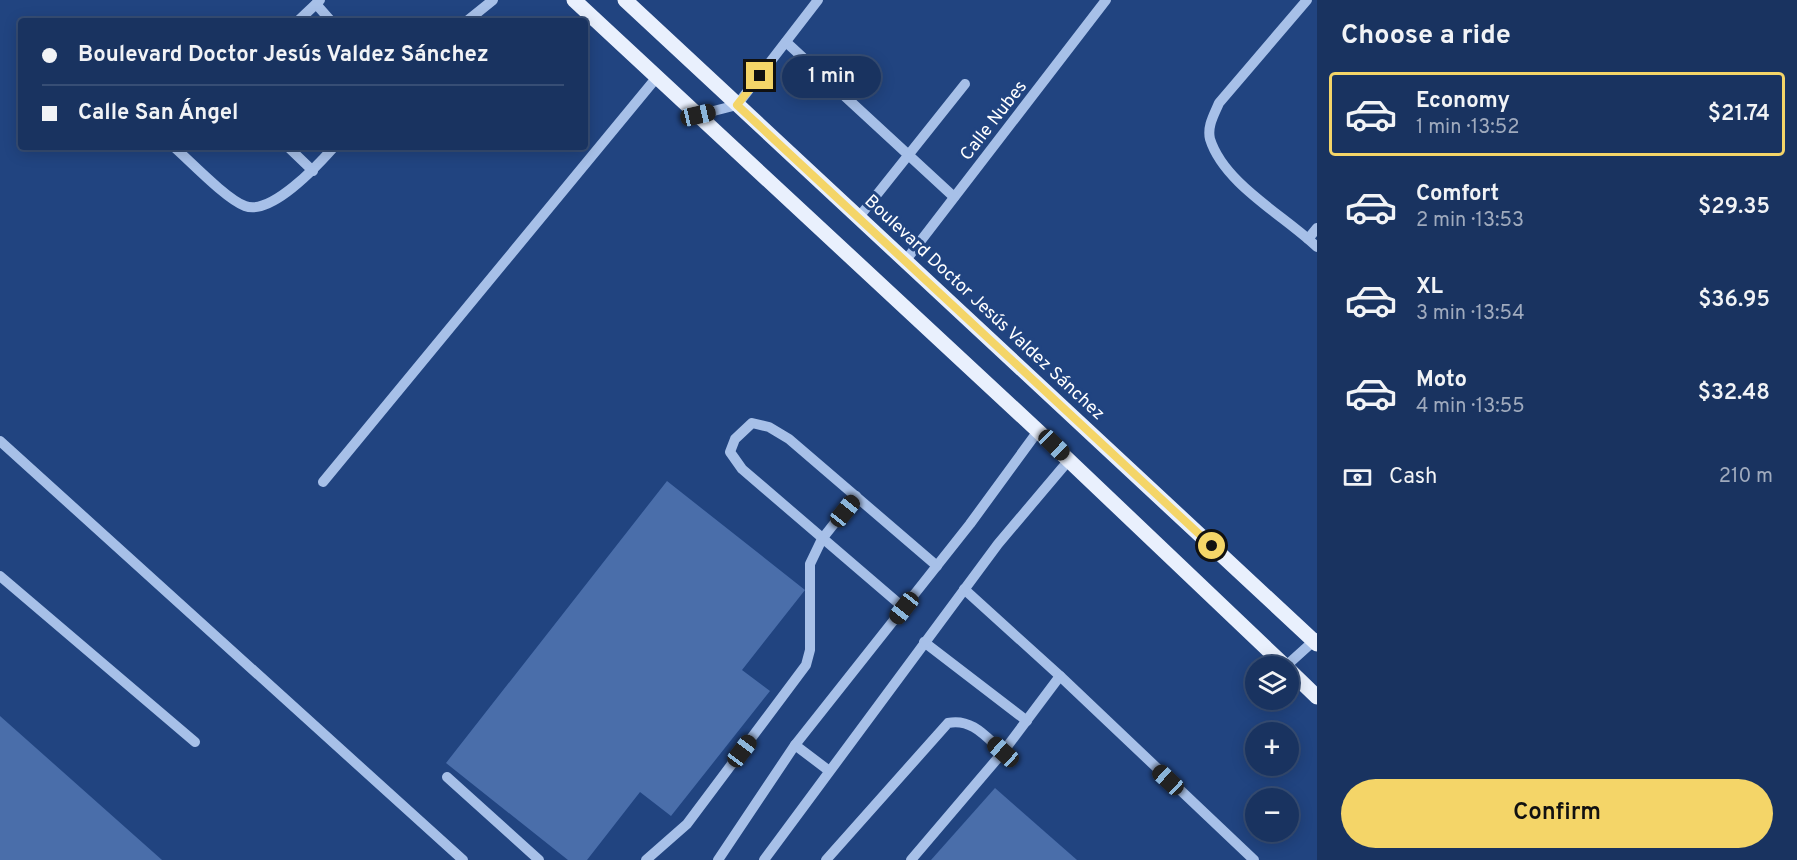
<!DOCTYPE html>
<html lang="en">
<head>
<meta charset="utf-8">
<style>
	body { margin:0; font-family:Overpass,sans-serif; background:#223b66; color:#f1f3f6; height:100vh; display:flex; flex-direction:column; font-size:22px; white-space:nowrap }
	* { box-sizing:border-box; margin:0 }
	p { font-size:20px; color:#9faabd }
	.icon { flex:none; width:33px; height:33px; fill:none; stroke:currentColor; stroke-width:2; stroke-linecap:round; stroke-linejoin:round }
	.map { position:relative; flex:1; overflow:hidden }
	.side { display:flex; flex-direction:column; background:#193360; width:480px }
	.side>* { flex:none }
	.banner { position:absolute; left:18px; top:18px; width:570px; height:132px; border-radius:6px; box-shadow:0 3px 15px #0003,0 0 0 2px #374e75; display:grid; align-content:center; height:132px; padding:0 24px; background:#193360 }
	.tools { position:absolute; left:1245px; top:656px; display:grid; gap:12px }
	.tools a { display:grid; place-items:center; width:54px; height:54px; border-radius:50%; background:#193360; box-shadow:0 3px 15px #0003,0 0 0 2px #374e75; font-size:30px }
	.end { position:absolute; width:27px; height:27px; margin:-14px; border:8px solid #f4d568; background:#111; box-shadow:0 0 0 3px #111 }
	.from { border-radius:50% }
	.bubble { position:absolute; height:42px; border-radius:21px; background:#193360; box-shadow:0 3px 15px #0003,0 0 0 2px #374e75; font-size:20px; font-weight:600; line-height:42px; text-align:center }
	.car { position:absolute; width:18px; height:36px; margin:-18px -9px; border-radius:8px; box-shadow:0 0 4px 2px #0007; background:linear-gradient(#222 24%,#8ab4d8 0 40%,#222 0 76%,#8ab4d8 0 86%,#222 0) }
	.banner b { display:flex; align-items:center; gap:21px; height:57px; font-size:22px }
	.banner b+b { border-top:2px solid #374e75 }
	.banner i { width:15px; height:15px; background:#f1f3f6 }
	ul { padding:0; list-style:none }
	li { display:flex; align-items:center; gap:18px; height:84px; margin:0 12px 9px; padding:0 12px; border:3px solid transparent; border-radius:6px }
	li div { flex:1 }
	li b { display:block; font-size:22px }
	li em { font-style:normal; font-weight:600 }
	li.selected { border-color:#f4d568 }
	li>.icon { width:54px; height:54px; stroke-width:1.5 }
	h2 { padding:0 24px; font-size:27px; line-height:72px }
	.pay { display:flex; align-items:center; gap:15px; height:66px; padding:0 24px; font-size:22px }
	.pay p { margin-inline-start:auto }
	.button { display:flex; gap:12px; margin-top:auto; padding:12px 24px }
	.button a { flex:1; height:69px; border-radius:36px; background:#f4d568; color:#111; font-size:24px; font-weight:600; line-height:69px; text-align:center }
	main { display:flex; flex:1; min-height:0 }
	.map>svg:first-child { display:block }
	.building { fill:#4a6eaa }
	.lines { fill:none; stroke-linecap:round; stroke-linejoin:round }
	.minor { stroke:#a7c0e8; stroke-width:10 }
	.major { stroke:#e9f0fd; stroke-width:15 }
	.route { stroke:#f4d568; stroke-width:8 }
	.labels { text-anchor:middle; stroke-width:6; stroke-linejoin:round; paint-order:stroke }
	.street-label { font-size:18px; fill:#fff; stroke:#214480 }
</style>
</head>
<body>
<main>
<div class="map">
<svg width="1317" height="860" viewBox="0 0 1317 860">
	<rect width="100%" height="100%" fill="#214480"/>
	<g class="building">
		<polygon points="667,481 805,590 742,670 770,691 671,816 640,792 587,860 568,860 446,763"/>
		<polygon points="0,716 162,860 0,860"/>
		<polygon points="995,788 1077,860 931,860"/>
	</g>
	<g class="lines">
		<g class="minor">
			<polyline points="320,0 316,4 331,21"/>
			<path d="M1307,0L1219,103C1214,115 1207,126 1210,139C1224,184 1285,216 1317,247"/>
			<polyline points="298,21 316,4"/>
			<polyline points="467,21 493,0"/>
			<polyline points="786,42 954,197"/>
			<polyline points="698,115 737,105 818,0"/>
			<path d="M174,147C190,161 226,199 245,206C271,216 318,165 334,147"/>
			<polyline points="288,147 313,171"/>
			<polyline points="859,217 965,84"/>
			<polyline points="1308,239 1317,228"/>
			<polyline points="906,260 1106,0"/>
			<polyline points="0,441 463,860"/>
			<polyline points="323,482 657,77"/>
			<polyline points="0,576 195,742"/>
			<polyline points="964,589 1060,676 1254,860"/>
			<polyline points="904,608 742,469 730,452 735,439 752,423 769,427 789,439 937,566"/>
			<polyline points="924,642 1027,721"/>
			<polyline points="1286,666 1317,638"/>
			<polyline points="795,745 828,770"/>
			<polyline points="447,777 539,860"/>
			<polyline points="646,860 687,824 806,665 810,650 810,564 822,539 856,496"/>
			<polyline points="718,860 795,745 970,524 1038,431"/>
			<polyline points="764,860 998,544 1069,460"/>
			<path d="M826,860L948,723C972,718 986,737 1003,752"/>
			<polyline points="911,860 1003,752 1060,676"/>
		</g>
		<g class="major">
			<polyline points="574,0 1038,431 1285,666"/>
			<polyline points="625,0 1317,644"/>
			<polyline points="1288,669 1317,697"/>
		</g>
	</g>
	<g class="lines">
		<polyline class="route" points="760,76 737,105 1212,546"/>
	</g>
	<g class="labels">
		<g class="street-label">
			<text transform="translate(993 120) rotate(-52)" y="6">Calle Nubes</text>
			<text transform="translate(985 307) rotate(43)" y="6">Boulevard Doctor Jesús Valdez Sánchez</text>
		</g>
	</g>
</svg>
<div class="tools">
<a><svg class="icon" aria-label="layers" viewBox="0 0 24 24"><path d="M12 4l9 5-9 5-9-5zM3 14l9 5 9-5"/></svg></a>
<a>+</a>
<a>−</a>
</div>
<i class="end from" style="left:1212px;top:546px"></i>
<i class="end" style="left:760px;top:76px"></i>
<div class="bubble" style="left:782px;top:56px;width:99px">1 min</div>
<i class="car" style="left:698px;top:115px;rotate:77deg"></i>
<i class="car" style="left:1054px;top:445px;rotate:134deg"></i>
<i class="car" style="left:845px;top:511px;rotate:39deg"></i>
<i class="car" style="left:904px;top:608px;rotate:218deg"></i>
<i class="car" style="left:742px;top:751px;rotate:37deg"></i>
<i class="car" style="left:1003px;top:752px;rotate:312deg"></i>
<i class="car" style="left:1168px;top:780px;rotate:313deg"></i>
<div class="banner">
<b><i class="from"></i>Boulevard Doctor Jesús Valdez Sánchez</b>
<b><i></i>Calle San Ángel</b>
</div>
</div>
<section class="side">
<h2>Choose a ride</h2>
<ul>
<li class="selected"><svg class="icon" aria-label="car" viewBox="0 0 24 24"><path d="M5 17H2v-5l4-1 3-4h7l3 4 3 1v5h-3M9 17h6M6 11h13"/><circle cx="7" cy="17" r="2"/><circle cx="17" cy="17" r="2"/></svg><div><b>Economy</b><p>1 min · 13:52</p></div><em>$21.74</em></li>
<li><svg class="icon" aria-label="car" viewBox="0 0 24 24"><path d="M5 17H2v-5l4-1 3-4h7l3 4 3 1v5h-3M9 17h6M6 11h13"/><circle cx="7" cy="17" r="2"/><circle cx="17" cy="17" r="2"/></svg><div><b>Comfort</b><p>2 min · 13:53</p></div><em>$29.35</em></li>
<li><svg class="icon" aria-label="car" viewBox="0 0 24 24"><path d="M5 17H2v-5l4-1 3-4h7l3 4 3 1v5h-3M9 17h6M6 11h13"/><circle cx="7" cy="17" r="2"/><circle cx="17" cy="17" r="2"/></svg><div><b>XL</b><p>3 min · 13:54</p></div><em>$36.95</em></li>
<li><svg class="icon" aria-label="car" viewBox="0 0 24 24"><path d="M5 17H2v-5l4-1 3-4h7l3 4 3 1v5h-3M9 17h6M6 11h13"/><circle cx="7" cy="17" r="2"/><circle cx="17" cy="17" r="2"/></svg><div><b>Moto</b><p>4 min · 13:55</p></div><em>$32.48</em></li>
</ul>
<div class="pay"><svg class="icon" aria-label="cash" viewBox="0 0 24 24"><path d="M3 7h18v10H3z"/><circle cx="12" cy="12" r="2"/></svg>Cash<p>210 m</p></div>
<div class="button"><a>Confirm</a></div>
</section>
</main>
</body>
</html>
